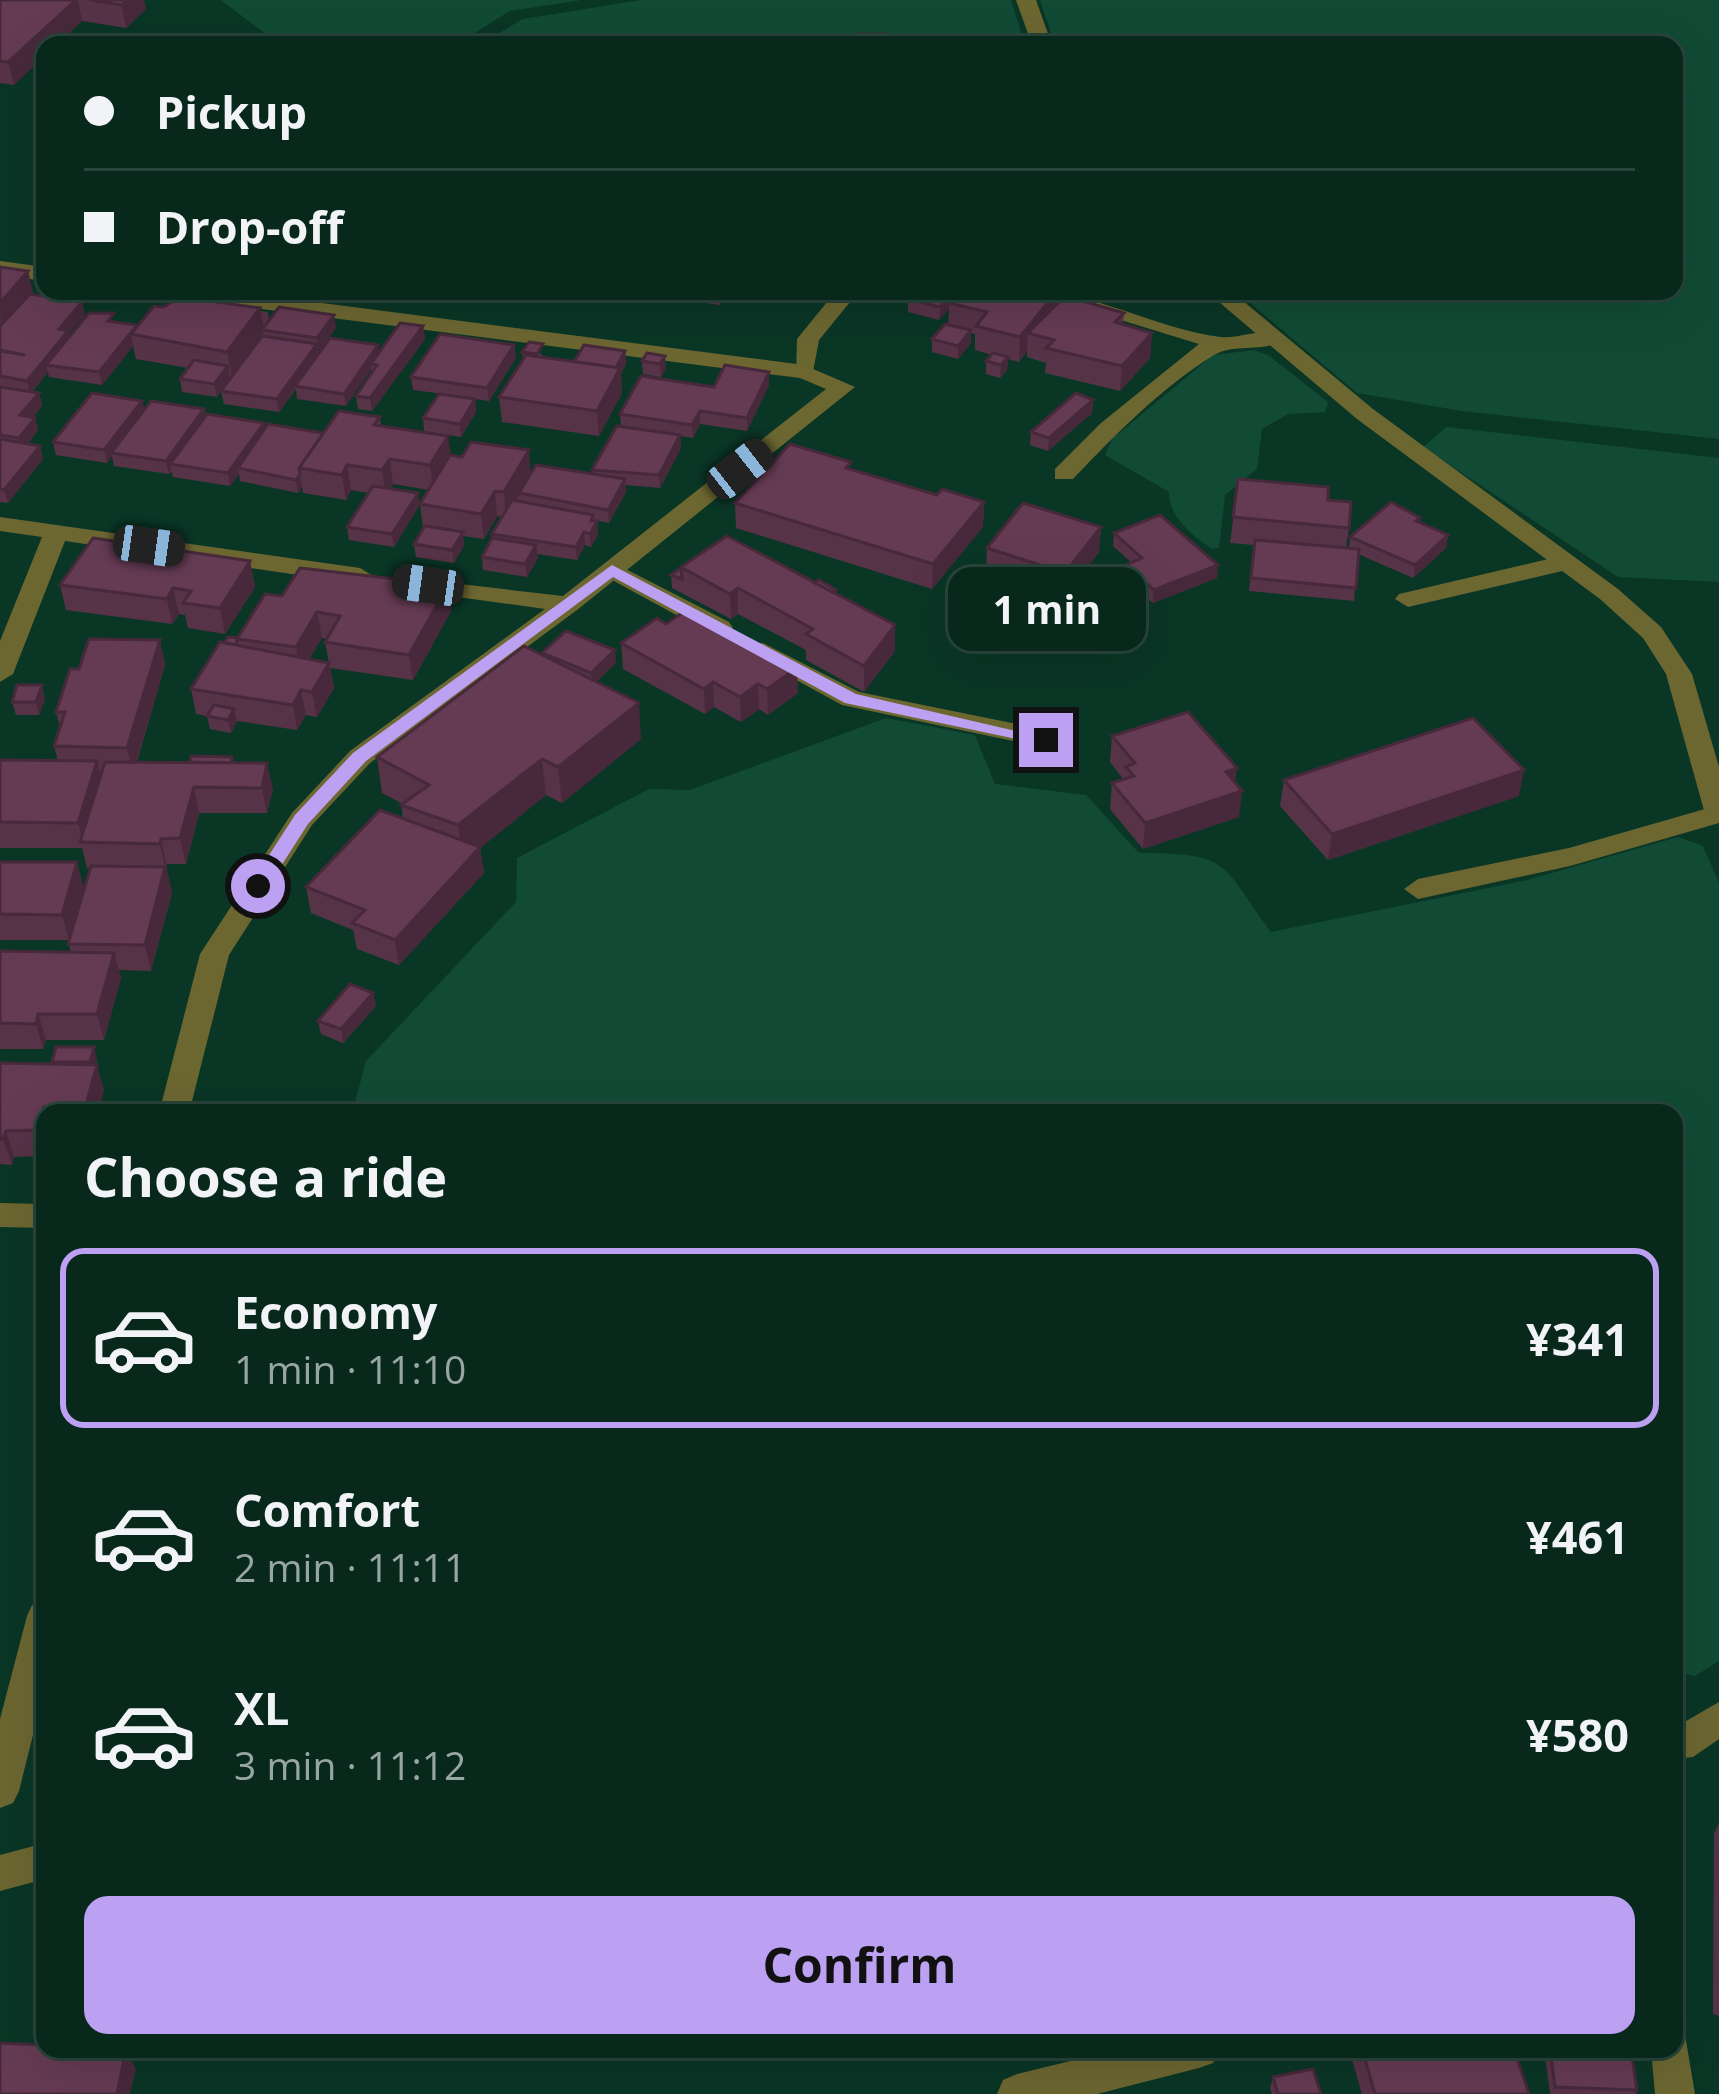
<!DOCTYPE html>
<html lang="en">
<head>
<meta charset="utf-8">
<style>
	body { margin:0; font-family:"Open Sans",sans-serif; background:#113025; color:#f1f3f6; height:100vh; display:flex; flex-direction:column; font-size:45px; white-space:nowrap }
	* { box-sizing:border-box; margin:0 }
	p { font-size:39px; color:#98a6a3 }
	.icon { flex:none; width:66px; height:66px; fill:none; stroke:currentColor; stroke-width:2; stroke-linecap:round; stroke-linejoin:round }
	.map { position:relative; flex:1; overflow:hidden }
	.sheet { position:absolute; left:36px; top:1104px; width:1647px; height:954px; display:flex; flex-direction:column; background:#08281c; border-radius:24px; box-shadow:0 12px 48px #0002,0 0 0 3px #29443b }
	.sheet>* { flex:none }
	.banner { position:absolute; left:36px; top:36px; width:1647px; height:264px; border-radius:24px; box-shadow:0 12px 48px #0002,0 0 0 3px #29443b; display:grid; align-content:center; height:264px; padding:0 48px; background:#08281c }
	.end { position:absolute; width:54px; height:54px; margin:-27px; border:15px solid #bca0f2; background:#111; box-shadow:0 0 0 6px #111 }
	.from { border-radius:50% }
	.bubble { position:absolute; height:84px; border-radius:24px; background:#08281c; box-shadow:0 12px 48px #0002,0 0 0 3px #29443b; font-size:39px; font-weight:700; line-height:84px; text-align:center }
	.car { position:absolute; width:36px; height:72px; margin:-36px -18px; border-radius:15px; box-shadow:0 0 9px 3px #0007; background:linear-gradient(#222 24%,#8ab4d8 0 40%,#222 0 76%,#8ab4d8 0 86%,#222 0) }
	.banner b { display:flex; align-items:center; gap:42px; height:114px; font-size:45px }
	.banner b+b { border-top:3px solid #29443b }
	.banner i { width:30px; height:30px; background:#f1f3f6 }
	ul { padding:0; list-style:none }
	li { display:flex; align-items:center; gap:36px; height:180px; margin:0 24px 18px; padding:0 24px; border:6px solid transparent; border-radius:24px }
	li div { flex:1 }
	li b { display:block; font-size:45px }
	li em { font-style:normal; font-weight:700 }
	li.selected { border-color:#bca0f2 }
	li>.icon { width:108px; height:108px; stroke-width:1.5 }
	h2 { padding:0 48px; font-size:54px; line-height:144px }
	.button { display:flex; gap:24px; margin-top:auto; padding:24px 48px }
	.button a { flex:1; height:138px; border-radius:24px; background:#bca0f2; color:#111; font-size:48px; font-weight:700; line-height:138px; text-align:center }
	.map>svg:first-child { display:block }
	.green { fill:#114b35 }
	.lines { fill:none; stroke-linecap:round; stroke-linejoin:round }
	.service { fill:#6c6731; fill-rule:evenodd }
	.minor { fill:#6c6731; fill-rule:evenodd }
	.wall { fill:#573348; fill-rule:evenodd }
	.shaded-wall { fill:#47293b }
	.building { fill:#653b54; stroke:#47293b; stroke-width:3 }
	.route { fill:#bca0f2 }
</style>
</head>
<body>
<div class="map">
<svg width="1719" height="2094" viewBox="0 0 1719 2094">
	<rect width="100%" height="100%" fill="#0a3626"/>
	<g class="green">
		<polygon points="221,0 582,0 510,11 455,45 280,45"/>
		<polygon points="641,0 1011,0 1025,45 479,45 523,19"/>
		<polygon points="1040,0 1719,0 1719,439 1462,411 1357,393 1236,291 1674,291 1674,45 1055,45"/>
		<path d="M1254,350L1268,355L1328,402L1325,412L1288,414L1262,429L1257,469L1225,495L1219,548L1212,549C1191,535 1169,517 1169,492L1105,455L1112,439L1213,355Z"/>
		<polygon points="1446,427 1719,458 1719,582 1618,577 1423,447"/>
		<path d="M886,718L975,735L995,784L1086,795L1139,853C1232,853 1220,863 1271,932L1527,880L1678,837L1703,846L1719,883V1661L1695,1676L1674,1671V1113H352L366,1061L516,902L517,858L649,789L690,790Z"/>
	</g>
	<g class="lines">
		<g class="service">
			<polygon points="836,291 859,291 819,340 812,377 796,377 797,339"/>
			<path d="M1026,291C1097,291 1155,329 1221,337C1243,339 1268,324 1285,338C1267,354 1235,342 1214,355C1162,387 1115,435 1073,479H1055V469L1101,423L1199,344Z"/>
			<polygon points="1566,555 1575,558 1579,563 1575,568 1408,607 1395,599 1399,594"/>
			<polygon points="612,562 729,622 733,628 720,636 711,634 603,575 599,570"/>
			<polygon points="763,643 859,692 1046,730 1059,739 1046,748 842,705 754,657 750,651 754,645"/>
			<polygon points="1719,805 1719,823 1570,866 1418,899 1404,889 1418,879 1569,848"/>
		</g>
		<g class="minor">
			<polygon points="1016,0 1036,0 1052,45 1032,45"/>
			<polygon points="0,261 45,267 45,281 0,275"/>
			<polygon points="165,291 228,291 804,365 855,387 577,610 370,763 312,825 229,955 189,1113 159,1113 200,954 292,813 350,751 545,609 408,590 399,587 395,582 399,577 563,596 826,389 800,378 176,298"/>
			<polygon points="1206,291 1231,291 1373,409 1618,589 1661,627 1692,674 1719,767 1719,823 1705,814 1666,674 1643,638 1600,599 1357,419"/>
			<polygon points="0,517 360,568 373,576 360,584 65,541 13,674 0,682 0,641 42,537 0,531"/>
			<polygon points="0,1203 45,1204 45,1228 0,1227"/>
			<polygon points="45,1601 45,1687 19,1791 13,1803 0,1808 0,1719 27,1616 32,1605"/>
			<polygon points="1719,1702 1719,1739 1693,1757 1674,1759 1674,1728"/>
			<polygon points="45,1843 45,1879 0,1891 0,1855"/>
			<polygon points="1674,2031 1685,2035 1695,2094 1655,2094 1651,2049 1674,2049"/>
			<polygon points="1120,2049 1219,2049 1213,2063 1199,2068 1097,2094 997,2094 1003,2080 1017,2074"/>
		</g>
	</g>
	<g class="wall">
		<polygon points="0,0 144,0 146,9 126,28 82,21 57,45 45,45 14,85 0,83"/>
		<rect x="857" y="34" width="30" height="11"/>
		<polygon points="0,267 28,271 33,295 85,315 69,333 70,336 116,322 137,325 261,311 268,312 269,320 336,328 318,350 318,354 378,345 379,353 423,326 425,339 372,411 358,409 356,396 372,373 371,369 346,406 297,399 296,389 279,412 224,404 221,391 217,397 182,392 180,379 188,368 136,359 133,346 102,385 49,377 48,372 32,392 39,393 42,406 33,417 35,418 38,430 28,444 40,446 43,459 8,503 0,502"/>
		<polygon points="509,291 599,291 595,297"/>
		<polygon points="639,291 728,291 720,305 639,294"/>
		<polygon points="875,291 1063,291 1062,298 1124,313 1123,325 1152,333 1150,358 1120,391 1045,373 1046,363 1027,357 1027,351 1019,362 1008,359 1007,370 1000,378 986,374 986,361 992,355 975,350 975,334 971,333 971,343 958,359 932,352 932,339 948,325 949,309 939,320 908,312 908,302 875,293"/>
		<polygon points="529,342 544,357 574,362 625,351 626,364 621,374 622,393 599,436 502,422 499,397 523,359 522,352"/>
		<polygon points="514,345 516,358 489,401 475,399 476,412 461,437 424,431 423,418 443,394 413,390 411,377"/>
		<polygon points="647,353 666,369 661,377 643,374 642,361"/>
		<polygon points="769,372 769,385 747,431 700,424 693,438 680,436 681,448 660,488 625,485 626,492 609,523 594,520 597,521 598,535 591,547 585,545 577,560 537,554 538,558 527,577 483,570 482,557 502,517 497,516 484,539 463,536 464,545 454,563 416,557 414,544 423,529 420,504 429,490 393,484 390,489 418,493 419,506 394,547 349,540 347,527 369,493 351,490 346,500 303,493 302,487 298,493 240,481 239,474 230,486 173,477 171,471 169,474 114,466 112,456 107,463 56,455 53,442 142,401 144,410 204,409 206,415 264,423 265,429 323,433 380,417 381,426 451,455 531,473 593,474 592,470 621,427 620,414"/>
		<polygon points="1093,400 1092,413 1048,451 1030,445 1031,432"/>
		<polygon points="851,469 937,495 984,502 983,527 932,589 736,528 735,503"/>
		<polygon points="1238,479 1328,500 1349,528 1346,548 1349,548 1350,537 1420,518 1420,523 1448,535 1446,548 1413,578 1358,554 1354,601 1249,591 1254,545 1230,543"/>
		<polygon points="1101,527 1099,552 1064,598 986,574 987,548"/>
		<polygon points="1114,533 1217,578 1153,603 1125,578 1126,565 1131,562 1113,546"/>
		<polygon points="250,561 255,587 225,634 188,628 185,615 179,614 172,624 66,610 60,585"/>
		<polygon points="681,568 812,581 836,590 836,594 895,651 864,692 806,660 806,650 738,614 731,619 672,588 671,575"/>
		<path d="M448,585L451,611L413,680L330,668L334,688L317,717L306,715L297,730L237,721L231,733L210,729L207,716L196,714L191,689L224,643L238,638L282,596ZM322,638L327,639L325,642L329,663L309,659Z"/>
		<polygon points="160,640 165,665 137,762 190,762 232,757 234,763 273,789 267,813 199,813 186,864 167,864 166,869 172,893 151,971 119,970 121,978 104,1040 46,1040 43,1049 0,1049 0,951 70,952 69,940 0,940 0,862 84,888 90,868 87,868 82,848 0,848 0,760 58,761 54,746 60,727 56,712 79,669"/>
		<polygon points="621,643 798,693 768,715 759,709 741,722 714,707 705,714 623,669"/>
		<polygon points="542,655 616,663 596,682 641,739 562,803 546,795 480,848 484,873 399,965 357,949 353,930 311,913 306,887 403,818 401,805 403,804 382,793 377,757"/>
		<polygon points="45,699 39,715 16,715 12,702"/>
		<polygon points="1112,736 1235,783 1239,817 1143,849 1110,809 1112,783 1124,780 1110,762"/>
		<polygon points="1284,780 1519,796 1328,860 1280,806"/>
		<polygon points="373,993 376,1006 343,1043 321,1034 318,1021"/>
		<polygon points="97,1060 96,1065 104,1090 98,1113 45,1113 45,1156 14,1157 12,1165 0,1164 0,1063 53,1064 52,1062"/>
		<polygon points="1719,1823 1719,2016 1713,2014 1714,1834"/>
		<polygon points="1349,2049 1514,2049 1529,2094 1362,2094"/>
		<polygon points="1544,2049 1631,2049 1637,2090 1636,2094 1550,2094"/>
		<polygon points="1273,2077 1321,2094 1272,2094 1270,2088"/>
	</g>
	<g class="shaded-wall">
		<polygon points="76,0 78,0 82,21 57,45 45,45 45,56 14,85 8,62"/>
		<polygon points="127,0 144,0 146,9 126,28 122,5"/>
		<polygon points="28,271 34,296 1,334 0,303"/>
		<polygon points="720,291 728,291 720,305"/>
		<polygon points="953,291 964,291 949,303 949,309 939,320 940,307"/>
		<polygon points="1057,291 1063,291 1062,308 1028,333 1027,351 1019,362 1020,337"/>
		<polygon points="82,302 85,315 69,333 71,344 46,365 48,372 30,393 27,381 59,329"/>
		<polygon points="260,308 264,330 262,330 263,334 232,376 227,352"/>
		<polygon points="334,315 336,328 319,351 317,338"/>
		<polygon points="137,325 131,334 133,346 102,385 99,372"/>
		<polygon points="423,326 425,339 372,411 370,398"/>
		<polygon points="971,330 971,343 958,359 958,346"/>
		<polygon points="1152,333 1150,358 1120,391 1122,366"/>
		<polygon points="317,344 319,356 295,386 295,389 279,412 277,399"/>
		<polygon points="378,345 379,358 371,364 371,369 346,406 344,394"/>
		<polygon points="514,345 516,358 489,401 487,388"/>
		<polygon points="625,351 626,364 621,374 622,393 599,436 597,411 611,377"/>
		<polygon points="665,356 666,369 661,377 660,364"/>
		<polygon points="1008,357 1007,370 1000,378 1001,365"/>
		<polygon points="228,366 230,378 217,397 214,384"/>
		<polygon points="769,372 769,385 747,431 747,418"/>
		<polygon points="39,393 42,406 24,428 20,415"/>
		<polygon points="475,399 476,412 461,437 460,424"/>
		<polygon points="1093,400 1092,413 1048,451 1049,438"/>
		<polygon points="142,401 145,414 111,453 112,456 107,463 104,450"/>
		<polygon points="204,409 207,422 170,464 171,471 169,474 166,461"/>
		<polygon points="700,411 700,424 693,438 692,425"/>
		<polygon points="35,418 38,430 22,451 19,438"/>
		<polygon points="264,423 266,436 238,468 239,474 230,486 228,473"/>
		<polygon points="680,435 681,448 660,488 659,475"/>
		<polygon points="448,436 452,461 433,490 430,465"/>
		<polygon points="40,446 43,459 8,503 4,490"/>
		<polygon points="529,450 531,475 506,517 504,492"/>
		<polygon points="390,459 393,484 386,496 382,470"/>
		<polygon points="347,465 351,490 346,500 342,475"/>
		<polygon points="300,474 302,487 298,493 296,480"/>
		<polygon points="625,479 626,492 609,523 608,510"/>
		<polygon points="495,491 497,516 484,539 481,514"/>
		<polygon points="418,493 419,506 394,547 392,534"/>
		<polygon points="984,502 983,527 932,589 933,564"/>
		<polygon points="593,515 594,526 597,521 598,535 591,547 590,534"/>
		<polygon points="1101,527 1099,552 1064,598 1065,573"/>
		<polygon points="463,532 464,545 454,563 452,550"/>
		<polygon points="584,532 585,545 577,560 576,547"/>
		<polygon points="1448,535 1446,548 1413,578 1415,565"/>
		<polygon points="536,545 538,558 527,577 525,564"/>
		<polygon points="250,561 255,587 225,634 220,608"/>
		<polygon points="1218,565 1217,578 1153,603 1154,590"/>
		<polygon points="448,585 451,611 413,680 409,655"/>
		<polygon points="173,588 179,614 172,624 167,599"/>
		<polygon points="738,588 738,614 731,619 730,594"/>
		<polygon points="317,612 322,638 301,673 296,647"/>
		<polygon points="895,625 895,651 864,692 864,666"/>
		<polygon points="160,640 165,665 133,773 127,748"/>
		<polygon points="615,650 616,663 592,686 591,673"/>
		<polygon points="329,663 334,688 317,717 312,692"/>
		<polygon points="797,668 798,693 768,715 767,689"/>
		<polygon points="713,682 714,707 705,714 704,689"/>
		<polygon points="758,684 759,709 741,722 740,697"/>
		<polygon points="42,685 45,699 39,715 36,702"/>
		<polygon points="301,690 306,715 297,730 293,705"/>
		<polygon points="639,703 641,739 562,803 558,767"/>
		<polygon points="234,709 237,722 231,733 228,720"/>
		<polygon points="542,759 546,795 480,848 484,873 399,965 395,940 463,862 458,825"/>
		<polygon points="97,761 104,787 83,842 78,823"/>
		<polygon points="267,763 273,789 267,813 262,788"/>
		<polygon points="1237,768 1234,793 1226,772"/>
		<polygon points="1524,770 1519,796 1328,860 1332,834"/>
		<polygon points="194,787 199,813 186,864 180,838"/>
		<polygon points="1242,791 1239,817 1143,849 1145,823"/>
		<polygon points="161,839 172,893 151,971 145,945 165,867 160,844"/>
		<polygon points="77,862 84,888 69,940 62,915"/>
		<polygon points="114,953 121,978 104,1040 97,1014"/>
		<polygon points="373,993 376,1006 343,1043 341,1029"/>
		<polygon points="38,1014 46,1040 43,1049 36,1024"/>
		<polygon points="94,1047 97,1060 94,1076 90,1062"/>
		<polygon points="97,1065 104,1090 98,1113 87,1113 85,1108"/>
		<polygon points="44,1107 46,1113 45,1156 37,1130"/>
		<polygon points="6,1131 14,1157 12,1165 3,1139"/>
		<polygon points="126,2049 136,2069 130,2094 117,2094"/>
	</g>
	<g class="building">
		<polygon points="0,0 76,0 8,62 0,61"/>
		<polygon points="89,0 127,0 122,5"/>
		<rect x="857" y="34" width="30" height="7"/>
		<polygon points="0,267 28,271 0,303"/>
		<polygon points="916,291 953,291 940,307 908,299"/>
		<polygon points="959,291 1057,291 1020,337 976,326 987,312 949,303"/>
		<polygon points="30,294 82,302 59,329 68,331 27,381 0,376 0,351 25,355 0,350 0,326"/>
		<polygon points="1065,296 1124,313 1115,322 1152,333 1122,366 1046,348 1054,340 1028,333"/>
		<polygon points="181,297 260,308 227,352 131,334 154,306 163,307"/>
		<polygon points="279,307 334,315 317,338 262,330"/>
		<polygon points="89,313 114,313 108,321 137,325 99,372 46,365"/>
		<polygon points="400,323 423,326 370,398 356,396 377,365 371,364"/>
		<polygon points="945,324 971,330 958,346 932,339"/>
		<polygon points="440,334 514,345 487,388 411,377"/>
		<polygon points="262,336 317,344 277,399 221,391"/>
		<polygon points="330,338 378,345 344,394 295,386"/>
		<polygon points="529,342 543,344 537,354 522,352"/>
		<polygon points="584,345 625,351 616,368 574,362"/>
		<polygon points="647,353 665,356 660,364 642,361"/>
		<polygon points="993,353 1008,357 1001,365 986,361"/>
		<polygon points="526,355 620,368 597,411 499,397"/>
		<polygon points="194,360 228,366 214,384 180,379"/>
		<polygon points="725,365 769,372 747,418 700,411 692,425 620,414 641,376 714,387"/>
		<polygon points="0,387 39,393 20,415 35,418 19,438 0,435"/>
		<polygon points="92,393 142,401 104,450 53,442"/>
		<polygon points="1076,393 1093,400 1049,438 1031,432"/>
		<polygon points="439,394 475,399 460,424 423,418"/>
		<polygon points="151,401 204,409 166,461 111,453"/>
		<polygon points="339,411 380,417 374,425 448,436 430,465 390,459 382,470 347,465 342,475 299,468"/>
		<polygon points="207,414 264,423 228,473 170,464"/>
		<polygon points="268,424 323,433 299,468 300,474 296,480 238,468"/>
		<polygon points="617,426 680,435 659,475 592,470"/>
		<polygon points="0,439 40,446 4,490 0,489"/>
		<polygon points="471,442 529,450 504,492 495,491 481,514 420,504 450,455 462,457"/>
		<polygon points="790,444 851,462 846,468 937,495 942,489 984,502 933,564 735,503"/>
		<polygon points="536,465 625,479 608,510 519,493"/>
		<polygon points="1238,479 1328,487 1328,500 1351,502 1349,528 1233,517"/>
		<polygon points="373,486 418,493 392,534 347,527"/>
		<polygon points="512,500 593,515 591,521 597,521 590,534 584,532 576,547 492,534"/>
		<polygon points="1391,502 1420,518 1416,521 1448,535 1415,565 1350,537"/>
		<polygon points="1023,503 1101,527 1065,573 987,548"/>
		<polygon points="1160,515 1218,565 1154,590 1126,565 1142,558 1114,533"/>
		<polygon points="425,526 463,532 452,550 414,544"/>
		<polygon points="727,536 895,625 864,666 806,634 813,629 738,588 730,594 681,567"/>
		<polygon points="93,538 250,561 220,608 183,603 191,591 173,588 167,599 60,585"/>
		<polygon points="492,538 536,545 525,564 482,557"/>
		<polygon points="1255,540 1359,549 1356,588 1251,578"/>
		<polygon points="300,568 448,585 409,655 325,642 340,616 317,612 296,647 237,639 265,594 282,596"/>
		<polygon points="681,568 682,579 671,575"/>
		<polygon points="819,580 836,590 833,592 815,583"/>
		<polygon points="688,609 797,668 767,689 758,684 740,697 713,682 704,689 621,643 657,618 666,624"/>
		<polygon points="566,631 615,650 591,673 542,653"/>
		<polygon points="228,637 240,638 237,639 236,645 224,643"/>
		<polygon points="89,639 160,640 127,748 54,746 65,712 56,712 70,669 79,669"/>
		<polygon points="220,642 329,663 312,692 301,690 293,705 191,689"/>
		<polygon points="524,646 639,703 558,767 542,759 458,825 401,805 429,785 377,757"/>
		<polygon points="17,685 42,685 36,702 12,702"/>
		<polygon points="214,705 234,709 228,720 207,716"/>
		<polygon points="1188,712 1237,768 1226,772 1242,791 1145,823 1112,783 1134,776 1126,767 1135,763 1112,736"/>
		<polygon points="1473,718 1524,770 1332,834 1284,780"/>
		<polygon points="191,756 232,757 231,763 190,762"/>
		<polygon points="0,760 97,761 78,823 0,822"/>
		<polygon points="105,762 267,763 262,788 194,787 180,838 161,839 160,844 80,842"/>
		<polygon points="380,810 480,847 395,940 352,923 365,910 306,887"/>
		<polygon points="0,862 77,862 62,915 0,914"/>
		<polygon points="91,866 165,867 145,945 68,944"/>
		<polygon points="0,951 114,953 97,1014 38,1014 36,1024 0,1023"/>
		<polygon points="350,984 373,993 341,1029 318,1021"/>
		<polygon points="56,1047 94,1047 90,1062 52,1062"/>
		<polygon points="0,1063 97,1065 85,1108 44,1107 37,1130 6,1131 3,1139 0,1139"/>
		<polygon points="0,2043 45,2045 45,2049 126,2049 117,2094 0,2094"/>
		<polygon points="1362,2049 1514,2049 1529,2094 1375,2094"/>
		<polygon points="1550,2049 1631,2049 1637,2090 1555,2087"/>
		<polygon points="1313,2069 1321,2094 1278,2094 1273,2077"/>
	</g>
	<polygon class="route" points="612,565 856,694 1055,740 1046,745 845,703 613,577 366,761 308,824 265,891 252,891 249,886 295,815 353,753"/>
</svg>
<i class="end from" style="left:258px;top:886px"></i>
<i class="end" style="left:1046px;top:740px"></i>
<div class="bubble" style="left:948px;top:567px;width:198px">1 min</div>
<i class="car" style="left:740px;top:469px;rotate:52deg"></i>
<i class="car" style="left:149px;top:546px;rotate:98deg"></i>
<i class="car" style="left:428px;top:585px;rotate:278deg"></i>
<div class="banner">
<b><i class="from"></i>Pickup</b>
<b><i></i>Drop-off</b>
</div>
<section class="sheet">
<h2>Choose a ride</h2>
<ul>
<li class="selected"><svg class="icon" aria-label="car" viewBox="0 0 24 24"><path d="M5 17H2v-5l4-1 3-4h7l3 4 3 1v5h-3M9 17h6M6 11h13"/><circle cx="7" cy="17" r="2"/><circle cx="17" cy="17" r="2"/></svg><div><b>Economy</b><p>1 min · 11:10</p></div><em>¥341</em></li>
<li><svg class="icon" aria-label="car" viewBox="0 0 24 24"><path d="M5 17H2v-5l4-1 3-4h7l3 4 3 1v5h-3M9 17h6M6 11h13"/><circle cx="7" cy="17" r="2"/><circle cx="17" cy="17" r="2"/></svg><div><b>Comfort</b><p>2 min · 11:11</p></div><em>¥461</em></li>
<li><svg class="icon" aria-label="car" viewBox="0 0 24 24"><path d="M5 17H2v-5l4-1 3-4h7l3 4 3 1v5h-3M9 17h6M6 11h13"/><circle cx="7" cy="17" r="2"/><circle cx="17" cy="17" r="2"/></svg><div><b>XL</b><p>3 min · 11:12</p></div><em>¥580</em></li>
</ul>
<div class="button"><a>Confirm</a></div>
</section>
</div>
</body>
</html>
